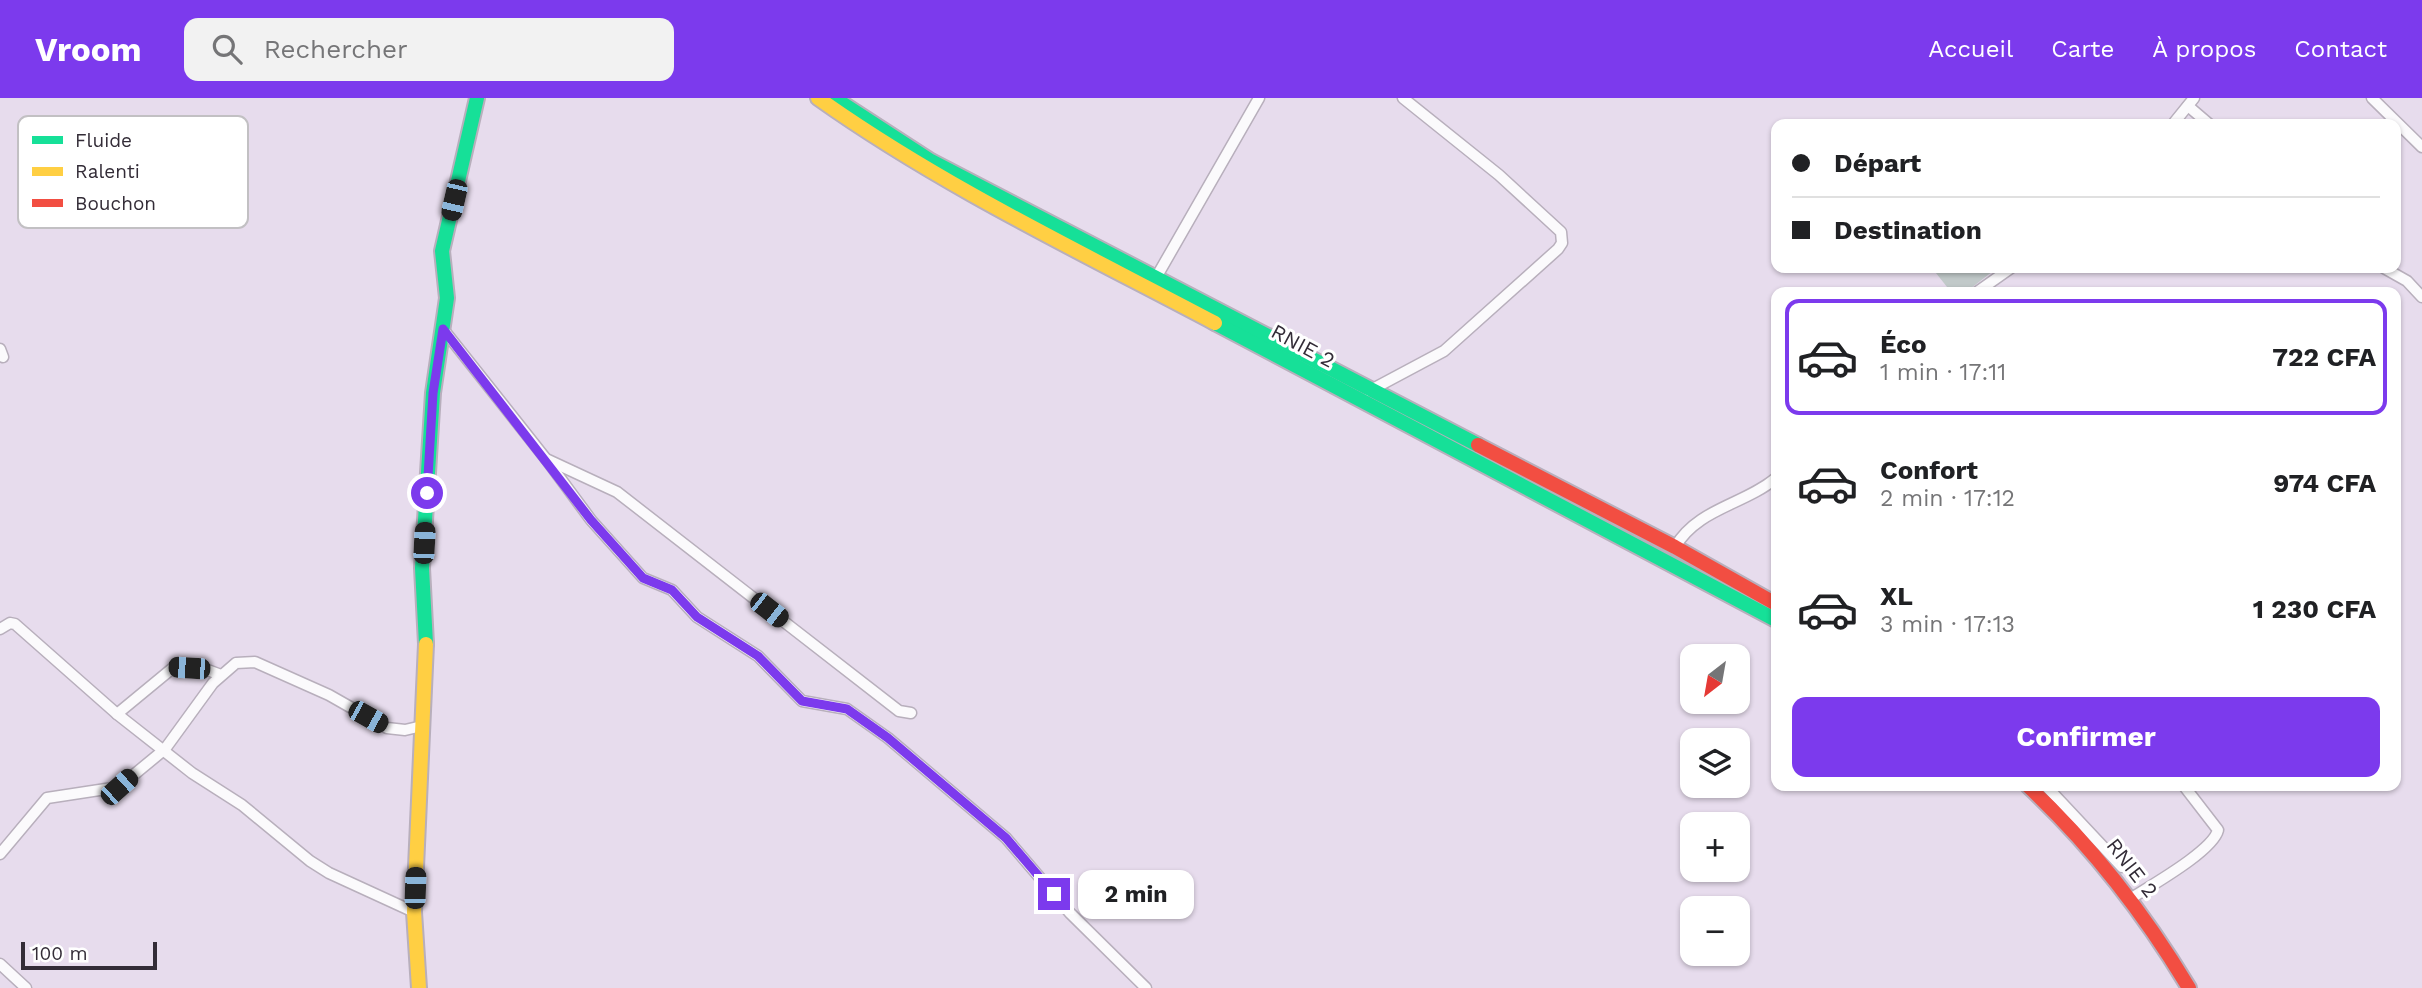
<!DOCTYPE html>
<html lang="fr">
<head>
<meta charset="utf-8">
<style>
	body { margin:0; font-family:"Work Sans",sans-serif; background:#f2f2f2; color:#202124; height:100vh; display:flex; flex-direction:column; font-size:26px; white-space:nowrap }
	* { box-sizing:border-box; margin:0 }
	p { font-size:23px; color:#757577 }
	.icon { flex:none; width:38px; height:38px; fill:none; stroke:currentColor; stroke-width:2; stroke-linecap:round; stroke-linejoin:round }
	.map { position:relative; flex:1; overflow:hidden }
	.details { position:absolute; left:1771px; top:189px; width:630px; height:504px; display:flex; flex-direction:column; background:#fff; border-radius:14px; box-shadow:0 2px 5px #0004 }
	.details>* { flex:none }
	.banner { position:absolute; left:1771px; top:21px; width:630px; height:154px; border-radius:14px; box-shadow:0 2px 5px #0004; display:grid; align-content:center; height:154px; padding:0 21px; background:#fff }
	.needle { width:46px; rotate:211deg }
	.fabs { position:absolute; left:1680px; top:546px; display:grid; gap:14px }
	.fabs a { display:grid; place-items:center; width:70px; height:70px; border-radius:14px; background:#fff; box-shadow:0 2px 5px #0004; font-size:35px }
	.scale { position:absolute; left:21px; bottom:18px; width:136px; box-sizing:border-box; padding-left:7px; border:4px solid #332c37; border-top:0; font-size:19px; line-height:24px; white-space:nowrap; color:#332c37; -webkit-text-stroke:5px #fff; paint-order:stroke }
	.end { position:absolute; width:32px; height:32px; margin:-16px; border:9px solid #7c3aed; background:#fff; box-shadow:0 0 0 4px #fff }
	.from { border-radius:50% }
	.bubble { position:absolute; height:49px; border-radius:14px; background:#fff; box-shadow:0 2px 5px #0004; font-size:23px; font-weight:700; line-height:49px; text-align:center }
	.car { position:absolute; width:21px; height:42px; margin:-21px -10px; border-radius:9px; box-shadow:0 0 5px 2px #0007; background:linear-gradient(#222 24%,#8ab4d8 0 40%,#222 0 76%,#8ab4d8 0 86%,#222 0) }
	.banner b { display:flex; align-items:center; gap:24px; height:66px; font-size:26px }
	.banner b+b { border-top:2px solid #e0e0e0 }
	.banner i { width:18px; height:18px; background:#202124 }
	ul { padding:12px 0 0; list-style:none }
	li { display:flex; align-items:center; gap:21px; height:116px; margin:0 14px 10px; padding:0 7px; border:4px solid transparent; border-radius:14px }
	li div { flex:1 }
	li b { display:block; font-size:26px }
	li em { font-style:normal; font-weight:700 }
	li.on { border-color:#7c3aed }
	li>.icon { width:63px; height:63px; stroke-width:1.5 }
	.primary-button { display:flex; gap:14px; margin-top:auto; padding:14px 21px }
	.primary-button a { flex:1; height:80px; border-radius:14px; background:#7c3aed; color:#fff; font-size:28px; font-weight:700; line-height:80px; text-align:center }
	header { display:flex; align-items:center; gap:42px; box-sizing:border-box; height:98px; padding:0 35px; background:#7c3aed; color:#fff }
	header strong { font-size:33px }
	nav { display:flex; gap:38px; margin-inline-start:auto; font-size:24px }
	.search { width:490px; height:63px; background:#f2f2f2; display:flex; align-items:center; gap:18px; box-sizing:border-box; padding:0 24px; border-radius:14px; color:#757577; font-size:26px }
	.map>svg:first-child { display:block }
	.green { fill:#c1c9c9 }
	.lines { fill:none; stroke-linecap:round; stroke-linejoin:round }
	.street-casing { stroke:#b8afbc; stroke-width:13 }
	.fast-casing { stroke:#b8afbc; stroke-width:18 }
	.slow-casing { stroke:#b8afbc; stroke-width:18 }
	.jam-casing { stroke:#b8afbc; stroke-width:18 }
	.street { stroke:#fbfafc; stroke-width:10 }
	.fast { stroke:#16e098; stroke-width:14 }
	.slow { stroke:#ffcf43; stroke-width:14 }
	.jam { stroke:#f24e42; stroke-width:14 }
	.route { stroke:#7c3aed; stroke-width:9 }
	.labels { text-anchor:middle; stroke-width:6; stroke-linejoin:round; paint-order:stroke }
	.street-label { font-size:21px; fill:#332c37; stroke:#fff }
	.key { fill:#fff; stroke:#c2c0c3; stroke-width:2 }
	.key-label { font-size:19px; fill:#332c37 }
</style>
</head>
<body>
<header>
<strong>Vroom</strong>
<div class="search"><svg class="icon" aria-label="search" viewBox="0 0 24 24"><circle cx="10" cy="10" r="6"/><path d="M15 15l6 6"/></svg>Rechercher</div>
<nav><a>Accueil</a><a>Carte</a><a>À propos</a><a>Contact</a></nav>
</header>
<div class="map">
<svg width="2422" height="890" viewBox="0 0 2422 890">
	<rect width="100%" height="100%" fill="#e7dced"/>
	<polygon class="green" points="1932,170 1997,170 1966,194 1951,194"/>
	<g class="lines">
		<defs>
			<g id="street">
				<polyline points="2372,0 2422,49"/>
				<polyline points="2188,8 2209,26"/>
				<polyline points="2173,26 2194,0"/>
				<polyline points="2384,170 2407,183 2422,199"/>
				<polyline points="1153,185 1259,0"/>
				<polyline points="1977,194 2011,170"/>
				<polyline points="443,231 546,361 617,394 899,613 911,615"/>
				<polyline points="0,251 3,259"/>
				<polyline points="1369,293 1444,253 1558,151 1562,145 1561,134 1499,77 1403,0"/>
				<polyline points="546,361 591,422 643,480 672,492 697,519 758,558 802,603 847,611 888,640 1006,740 1070,815 1146,890"/>
				<path d="M1675,449C1698,410 1744,407 1776,380"/>
				<polyline points="0,531 10,525 15,526 117,616 192,675 242,707 310,763 329,775 414,814"/>
				<polyline points="117,616 174,569 205,571 221,577"/>
				<polyline points="2046,688 2122,769"/>
				<polyline points="0,756 47,700 119,689 165,651 213,585 236,565 255,564 329,597 387,630 405,632 422,628"/>
				<path d="M2130,801C2150,788 2213,753 2218,732L2184,688"/>
				<polyline points="0,866 26,890"/>
			</g>
			<g id="fast">
				<polyline points="834,0 931,63 1478,347"/>
				<polyline points="1215,225 1776,522"/>
				<polyline points="426,546 422,470 433,295 447,200 442,153 477,0"/>
			</g>
			<g id="slow">
				<path d="M818,0C942,88 1081,154 1215,225"/>
				<polyline points="419,890 414,814 426,546"/>
			</g>
			<g id="jam">
				<polyline points="1478,347 1675,449 1776,506"/>
				<path d="M2028,688C2092,748 2144,815 2189,890"/>
			</g>
		</defs>
		<use href="#street" class="street-casing"/>
		<use href="#fast" class="fast-casing"/>
		<use href="#slow" class="slow-casing"/>
		<use href="#jam" class="jam-casing"/>
		<use href="#street" class="street"/>
		<use href="#fast" class="fast"/>
		<use href="#slow" class="slow"/>
		<use href="#jam" class="jam"/>
	</g>
	<g class="lines">
		<polyline class="route" points="427,395 433,295 443,231 591,422 643,480 672,492 697,519 758,558 802,603 847,611 888,640 1006,740 1054,796"/>
	</g>
	<g class="labels">
		<g class="street-label">
			<text transform="translate(1303 248) rotate(28)" y="7">RNIE 2</text>
			<text transform="translate(2132 770) rotate(52)" y="7">RNIE 2</text>
		</g>
	</g>
	<rect x="18" y="18" width="230" height="112" rx="10" class="key"/>
	<rect x="32" y="38" width="31" height="8" fill="#16e098"/>
	<rect x="32" y="69" width="31" height="9" fill="#ffcf43"/>
	<rect x="32" y="101" width="31" height="8" fill="#f24e42"/>
	<g class="key-label">
		<text x="75" y="49">Fluide</text>
		<text x="75" y="80">Ralenti</text>
		<text x="75" y="112">Bouchon</text>
	</g>
</svg>
<div class="fabs">
<a><svg class="needle" viewBox="-14 -14 28 28"><path d="M0-13l5 13h-10z" fill="#e53935"/><path d="M0 13l5-13h-10z" fill="#757577"/></svg></a>
<a><svg class="icon" aria-label="layers" viewBox="0 0 24 24"><path d="M12 4l9 5-9 5-9-5zM3 14l9 5 9-5"/></svg></a>
<a>+</a>
<a>−</a>
</div>
<div class="scale">100 m</div>
<i class="end from" style="left:427px;top:395px"></i>
<i class="end" style="left:1054px;top:796px"></i>
<div class="bubble" style="left:1078px;top:772px;width:116px">2 min</div>
<i class="car" style="left:454px;top:102px;rotate:193deg"></i>
<i class="car" style="left:424px;top:445px;rotate:3deg"></i>
<i class="car" style="left:769px;top:512px;rotate:128deg"></i>
<i class="car" style="left:189px;top:570px;rotate:274deg"></i>
<i class="car" style="left:368px;top:619px;rotate:119deg"></i>
<i class="car" style="left:119px;top:689px;rotate:48deg"></i>
<i class="car" style="left:415px;top:790px;rotate:2deg"></i>
<div class="banner">
<b><i class="from"></i>Départ</b>
<b><i></i>Destination</b>
</div>
<section class="details">
<ul>
<li class="on"><svg class="icon" aria-label="car" viewBox="0 0 24 24"><path d="M5 17H2v-5l4-1 3-4h7l3 4 3 1v5h-3M9 17h6M6 11h13"/><circle cx="7" cy="17" r="2"/><circle cx="17" cy="17" r="2"/></svg><div><b>Éco</b><p>1 min · 17:11</p></div><em>722 CFA</em></li>
<li><svg class="icon" aria-label="car" viewBox="0 0 24 24"><path d="M5 17H2v-5l4-1 3-4h7l3 4 3 1v5h-3M9 17h6M6 11h13"/><circle cx="7" cy="17" r="2"/><circle cx="17" cy="17" r="2"/></svg><div><b>Confort</b><p>2 min · 17:12</p></div><em>974 CFA</em></li>
<li><svg class="icon" aria-label="car" viewBox="0 0 24 24"><path d="M5 17H2v-5l4-1 3-4h7l3 4 3 1v5h-3M9 17h6M6 11h13"/><circle cx="7" cy="17" r="2"/><circle cx="17" cy="17" r="2"/></svg><div><b>XL</b><p>3 min · 17:13</p></div><em>1 230 CFA</em></li>
</ul>
<div class="primary-button"><a>Confirmer</a></div>
</section>
</div>
</body>
</html>
